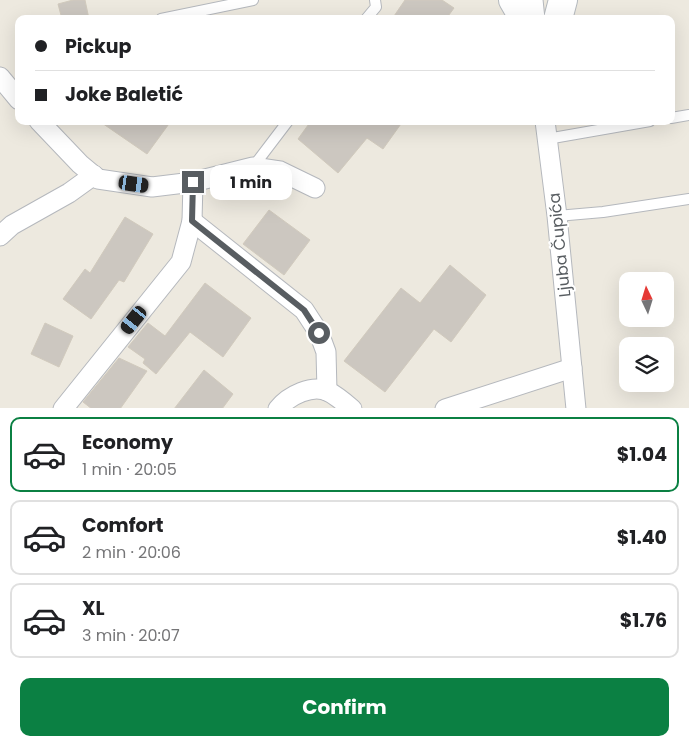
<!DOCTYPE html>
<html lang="en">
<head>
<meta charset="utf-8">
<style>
	body { margin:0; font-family:Poppins,sans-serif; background:#f6f6f6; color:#202124; height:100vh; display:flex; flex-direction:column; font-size:19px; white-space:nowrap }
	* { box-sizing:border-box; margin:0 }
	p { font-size:16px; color:#757577 }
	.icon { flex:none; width:28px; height:28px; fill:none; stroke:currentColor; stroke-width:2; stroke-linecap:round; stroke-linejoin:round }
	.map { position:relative; height:408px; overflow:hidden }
	.panel { display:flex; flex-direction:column; background:#fff; flex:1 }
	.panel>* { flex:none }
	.banner { position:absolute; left:15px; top:15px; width:660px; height:110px; border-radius:10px; box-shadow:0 5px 20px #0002; display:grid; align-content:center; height:110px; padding:0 20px; background:#fff }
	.needle { width:32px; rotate:356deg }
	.tools { position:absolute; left:619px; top:272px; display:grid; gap:10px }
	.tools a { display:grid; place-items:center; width:55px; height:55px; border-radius:10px; background:#fff; box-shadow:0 5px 20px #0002; font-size:25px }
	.end { position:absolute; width:22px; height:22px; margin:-11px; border:6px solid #585d61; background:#fff; box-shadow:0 0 0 2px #fff }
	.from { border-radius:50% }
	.bubble { position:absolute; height:35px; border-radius:10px; background:#fff; box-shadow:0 5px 20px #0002; font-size:16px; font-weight:700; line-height:35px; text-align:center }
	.car { position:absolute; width:15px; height:30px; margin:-15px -8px; border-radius:6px; box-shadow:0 0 4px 1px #0007; background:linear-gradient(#222 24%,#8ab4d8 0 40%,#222 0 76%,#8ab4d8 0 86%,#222 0) }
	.banner b { display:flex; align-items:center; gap:18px; height:48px; font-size:19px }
	.banner b+b { border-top:1px solid #e0e0e0 }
	.banner i { width:12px; height:12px; background:#202124 }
	ul { padding:9px 0 0; list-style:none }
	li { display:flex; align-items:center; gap:15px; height:75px; margin:0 10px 8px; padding:0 10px; border:2px solid #e0e0e0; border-radius:10px }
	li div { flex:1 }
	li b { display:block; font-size:19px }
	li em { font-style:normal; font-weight:700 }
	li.on { border-color:#0b8043 }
	li>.icon { width:45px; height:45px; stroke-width:1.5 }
	.primary-button { display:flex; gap:10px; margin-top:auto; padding:10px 20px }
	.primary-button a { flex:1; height:58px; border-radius:10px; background:#0b8043; color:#fff; font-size:20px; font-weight:700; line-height:58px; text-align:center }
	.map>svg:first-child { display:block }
	.building { fill:#ccc7c0; stroke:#d1cabd }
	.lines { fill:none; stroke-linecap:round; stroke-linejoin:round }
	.lane-casing { stroke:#b5b8bd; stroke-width:12 }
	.street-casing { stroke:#b5b8bd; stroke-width:21 }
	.secondary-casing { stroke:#b5babf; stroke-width:30 }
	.lane { stroke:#fff; stroke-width:10 }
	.street { stroke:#fff; stroke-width:19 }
	.secondary { stroke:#fff; stroke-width:28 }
	.route { stroke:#585d61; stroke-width:6 }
	.labels { text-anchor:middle; stroke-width:4; stroke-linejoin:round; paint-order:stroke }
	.street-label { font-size:16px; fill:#585d61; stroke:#fff }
</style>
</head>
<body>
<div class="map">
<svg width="689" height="409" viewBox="0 0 689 409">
	<rect width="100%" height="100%" fill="#ede9df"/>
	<g class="building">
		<polygon points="73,0 85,0 89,19 62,19 58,4"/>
		<polygon points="405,0 442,0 454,8 446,19 392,19"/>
		<polygon points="99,121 171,121 147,154"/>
		<polygon points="311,121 403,121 383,149 367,138 338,173 298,139"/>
		<polygon points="269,210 310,240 284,275 243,244"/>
		<polygon points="125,217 153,234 124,282 119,280 91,319 63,299 85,269 90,273"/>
		<polygon points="450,265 486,295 451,342 434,329 385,392 344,361 401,288 420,303"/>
		<polygon points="205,283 251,318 223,357 190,332 156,374 143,363 145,359 128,347 148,323 165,336"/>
		<polygon points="45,323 73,336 59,367 31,354"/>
		<polygon points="119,358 147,371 120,409 92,409 83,402"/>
		<polygon points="204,370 233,394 222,409 174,409"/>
	</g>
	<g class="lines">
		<defs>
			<g id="lane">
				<polyline points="161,19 253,0"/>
				<polyline points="366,19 376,7 375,0"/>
				<polyline points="671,118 689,115"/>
				<polyline points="547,139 650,121"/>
				<polyline points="253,167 288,121"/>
				<polyline points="557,216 603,212 689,199"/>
			</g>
			<g id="street">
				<polyline points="533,0 535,19"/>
				<polyline points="0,77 19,100"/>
				<polyline points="39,121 80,164 98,179 152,187 193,182 253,167 280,171 315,188"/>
				<polyline points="545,121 557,216 576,409"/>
				<polyline points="192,221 304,310 319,333 326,352 327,391"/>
				<polyline points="0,236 12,225 69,193 94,175"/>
				<polyline points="63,409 181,262 192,221 193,182"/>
				<path d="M278,409C288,396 313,383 329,392C337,396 345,403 352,409"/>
				<polyline points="445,409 572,368"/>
			</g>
			<g id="secondary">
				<polyline points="513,0 524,19"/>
				<polyline points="558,19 563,0"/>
			</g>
		</defs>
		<use href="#lane" class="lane-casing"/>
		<use href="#street" class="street-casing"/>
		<use href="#secondary" class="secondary-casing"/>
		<use href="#lane" class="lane"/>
		<use href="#street" class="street"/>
		<use href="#secondary" class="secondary"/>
	</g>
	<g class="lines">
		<polyline class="route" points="193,182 192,221 304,310 319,333"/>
	</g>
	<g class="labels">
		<g class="street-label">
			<text transform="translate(559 245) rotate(-96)" y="6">Ljuba Čupića</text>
		</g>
	</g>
</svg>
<div class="tools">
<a><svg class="needle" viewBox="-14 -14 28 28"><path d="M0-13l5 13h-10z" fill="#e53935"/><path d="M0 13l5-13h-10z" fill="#757577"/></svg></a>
<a><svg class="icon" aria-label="layers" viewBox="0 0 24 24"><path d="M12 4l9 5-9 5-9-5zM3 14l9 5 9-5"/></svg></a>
</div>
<i class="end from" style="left:319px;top:333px"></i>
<i class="end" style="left:193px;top:182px"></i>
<div class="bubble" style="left:210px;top:165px;width:82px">1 min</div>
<i class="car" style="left:134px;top:184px;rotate:98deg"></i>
<i class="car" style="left:134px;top:320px;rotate:219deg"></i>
<div class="banner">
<b><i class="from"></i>Pickup</b>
<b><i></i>Joke Baletić</b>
</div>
</div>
<section class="panel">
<ul>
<li class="on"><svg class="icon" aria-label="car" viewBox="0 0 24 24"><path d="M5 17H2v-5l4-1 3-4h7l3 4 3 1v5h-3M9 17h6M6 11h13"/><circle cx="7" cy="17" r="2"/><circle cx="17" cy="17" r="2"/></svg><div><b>Economy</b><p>1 min · 20:05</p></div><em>$1.04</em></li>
<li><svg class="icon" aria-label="car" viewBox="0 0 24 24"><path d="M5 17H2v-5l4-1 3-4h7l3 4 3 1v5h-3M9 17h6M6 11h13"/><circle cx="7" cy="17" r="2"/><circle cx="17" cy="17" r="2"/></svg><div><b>Comfort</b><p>2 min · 20:06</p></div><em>$1.40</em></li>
<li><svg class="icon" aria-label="car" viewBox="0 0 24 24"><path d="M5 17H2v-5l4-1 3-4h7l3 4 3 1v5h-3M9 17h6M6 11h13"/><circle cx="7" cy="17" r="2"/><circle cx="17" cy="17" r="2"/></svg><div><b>XL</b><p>3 min · 20:07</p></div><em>$1.76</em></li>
</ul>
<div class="primary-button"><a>Confirm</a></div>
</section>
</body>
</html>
